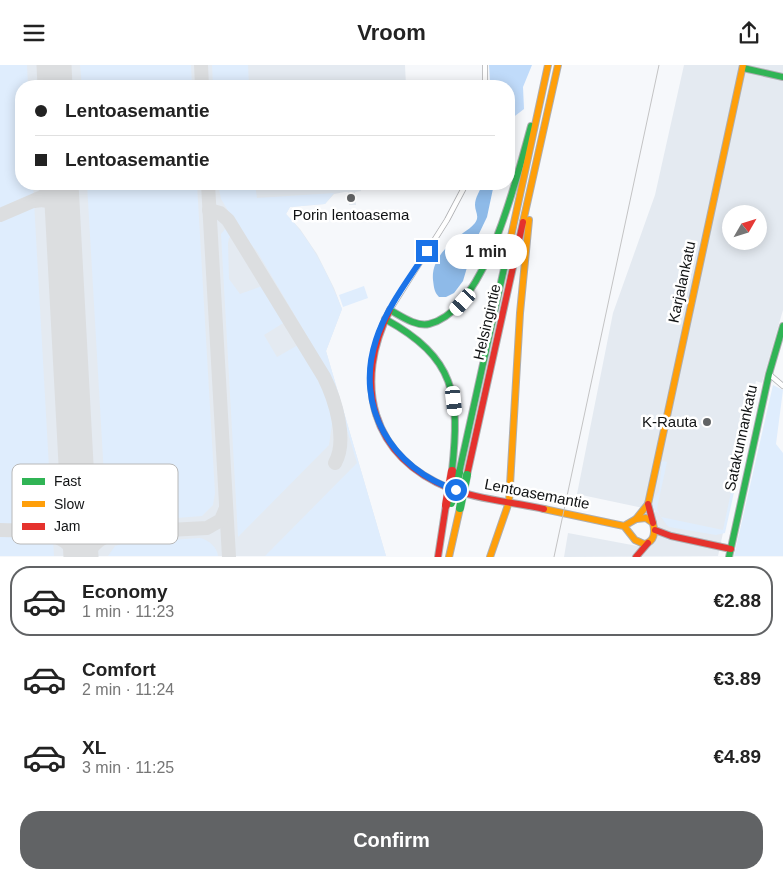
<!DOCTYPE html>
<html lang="en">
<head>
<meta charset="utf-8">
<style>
	body { margin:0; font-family:Helvetica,sans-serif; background:#f6f6f6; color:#222; height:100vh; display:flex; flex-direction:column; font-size:19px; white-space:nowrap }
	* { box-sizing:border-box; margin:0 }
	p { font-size:16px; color:#767676 }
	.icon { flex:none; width:28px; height:28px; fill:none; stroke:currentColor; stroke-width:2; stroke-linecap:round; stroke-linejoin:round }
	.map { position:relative; height:492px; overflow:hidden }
	.side { display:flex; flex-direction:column; background:#fff; flex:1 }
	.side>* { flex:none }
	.guide { position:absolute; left:15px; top:15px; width:500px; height:110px; border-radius:20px; box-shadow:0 2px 12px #0003; display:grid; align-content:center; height:110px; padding:0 20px; background:#fff }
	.needle { width:32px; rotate:51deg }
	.buttons { position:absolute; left:722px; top:140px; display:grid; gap:10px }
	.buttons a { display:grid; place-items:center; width:45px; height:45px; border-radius:50%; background:#fff; box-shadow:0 2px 12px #0003; font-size:25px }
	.end { position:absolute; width:22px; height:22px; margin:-11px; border:6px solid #1a73e8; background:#fff; box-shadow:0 0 0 2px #fff }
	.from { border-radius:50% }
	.bubble { position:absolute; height:35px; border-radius:18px; background:#fff; box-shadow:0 2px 12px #0003; font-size:16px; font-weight:800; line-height:35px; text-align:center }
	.car { position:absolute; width:15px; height:30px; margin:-15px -8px; border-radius:6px; box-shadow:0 0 4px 1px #0007; background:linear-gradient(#fff 24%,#345 0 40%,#fff 0 76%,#345 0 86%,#fff 0) }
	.guide b { display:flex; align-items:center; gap:18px; height:48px; font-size:19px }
	.guide b+b { border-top:1px solid #e0e0e0 }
	.guide i { width:12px; height:12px; background:#222 }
	ul { padding:9px 0 0; list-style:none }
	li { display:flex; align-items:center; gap:15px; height:70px; margin:0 10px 8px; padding:0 10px; border:2px solid transparent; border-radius:20px }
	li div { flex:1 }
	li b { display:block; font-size:19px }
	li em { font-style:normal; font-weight:800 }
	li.selected { border-color:#616365 }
	li>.icon { width:45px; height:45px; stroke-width:1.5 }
	.action { display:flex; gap:10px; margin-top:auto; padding:10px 20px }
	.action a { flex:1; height:58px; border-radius:20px; background:#616365; color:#fff; font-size:20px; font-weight:800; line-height:58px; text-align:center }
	header { display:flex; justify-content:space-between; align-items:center; height:65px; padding:0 20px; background:#fff; font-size:22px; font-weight:800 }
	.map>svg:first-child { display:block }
	.built { fill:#e4eaf1; fill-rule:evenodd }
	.green { fill:#dfedfd }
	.forest { fill:#c0dbfa }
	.water { fill:#8ebae8 }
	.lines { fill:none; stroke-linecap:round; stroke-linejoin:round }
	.taxiway { stroke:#dcdee0; stroke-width:14 }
	.runway { stroke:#dcdee0; stroke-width:35 }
	.street-casing { stroke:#adaeb1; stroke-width:6 }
	.fast-casing { stroke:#adaeb1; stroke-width:8 }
	.slow-casing { stroke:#adaeb1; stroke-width:8 }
	.jam-casing { stroke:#adaeb1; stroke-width:8 }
	.street { stroke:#fefefe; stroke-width:4.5 }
	.fast { stroke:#30b455; stroke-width:6 }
	.slow { stroke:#ff9f0a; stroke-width:6 }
	.jam { stroke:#e5322d; stroke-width:6 }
	.rail { stroke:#c3c3c4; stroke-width:1 }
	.fast-bridge-casing { stroke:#d1d2d3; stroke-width:9; stroke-linecap:butt }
	.jam-bridge-casing { stroke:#d1d2d3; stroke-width:9; stroke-linecap:butt }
	.fast-bridge { stroke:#30b455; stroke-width:8 }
	.jam-bridge { stroke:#e5322d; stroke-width:8 }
	.route { stroke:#1a73e8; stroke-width:6 }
	.poi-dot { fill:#616365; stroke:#fff; stroke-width:2 }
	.labels { text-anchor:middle; stroke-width:5; stroke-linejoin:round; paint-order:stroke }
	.poi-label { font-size:15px; fill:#111314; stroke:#fff }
	.street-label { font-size:15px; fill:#111314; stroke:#fff }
	.key { fill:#fff; stroke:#b8b8b8; stroke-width:1 }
	.key-label { font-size:14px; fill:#111314 }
</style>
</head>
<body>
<header><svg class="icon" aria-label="menu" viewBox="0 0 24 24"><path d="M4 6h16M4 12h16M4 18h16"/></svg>Vroom<svg class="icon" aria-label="share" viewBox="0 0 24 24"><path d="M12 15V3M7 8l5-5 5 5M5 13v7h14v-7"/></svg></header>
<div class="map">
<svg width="783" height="492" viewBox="0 0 783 492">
	<rect width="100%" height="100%" fill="#f6f8fb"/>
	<g class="built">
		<polygon points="0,0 405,0 406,21 21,21 21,119 360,119 361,126 355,127 356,140 349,140 348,127 345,127 334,129 325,139 290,142 286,149 300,164 317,189 334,223 342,244 326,286 386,491 0,491"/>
		<path d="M684,0H783V245L762,318L756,316L718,491L564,492L568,468L648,483L656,443H643L577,429L613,248L655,130ZM731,149H759V176H731Z"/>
	</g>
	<g class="green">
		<polygon points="0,0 27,0 28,21 21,21 21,119 33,119 54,491 0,491"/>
		<polygon points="80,0 191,0 192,21 82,21"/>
		<polygon points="212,0 248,0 249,21 213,21"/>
		<path d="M87,119H197L215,428L213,440L202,451L126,457C117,456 109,454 106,445Z"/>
		<path d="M218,119H255L257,133L334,128L325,139L290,142L286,149C312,176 328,209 342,244L326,286L386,491H265L357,398L334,321L329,308L258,188L238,162L221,134Z"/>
		<polygon points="226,163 230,164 234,170 229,173 228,178 229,214 240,229 262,221 285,257 264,270 277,292 298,280 319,314 329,339 332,359 329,380 238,472 221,169"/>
		<polygon points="364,221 368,233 343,242 339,230"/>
		<polygon points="773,320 783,325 776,379 783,388 783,491 734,491"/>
		<path d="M662,396L667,397L657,443L661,452L723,465L734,413L737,414L725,468L716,470L669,462C663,457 660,447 653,445C652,433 654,435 659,426Z"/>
		<path d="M200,473C209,475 217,482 218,491H108L115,481L125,478Z"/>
	</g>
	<polygon class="forest" points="489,0 532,0 523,22 524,44 511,54 509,21 496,21 496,18 490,16"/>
	<path class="water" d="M483,119H494L487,152L474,179L463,216L454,228L446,232H439C434,227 434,222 433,215C431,194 449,179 463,168C467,165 472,162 475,158C480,151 475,147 475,140C475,133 480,125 483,119Z"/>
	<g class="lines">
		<g class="taxiway">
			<polyline points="201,0 202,21"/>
			<polyline points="208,119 229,492"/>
			<path d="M35,136C51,132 58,142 63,156"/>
			<path d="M209,145L220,148L228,155L324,312C335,334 348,375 335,398"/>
			<polyline points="0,150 42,132 58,119"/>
			<path d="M78,428C81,448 90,463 111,468L207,463L221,455L226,443"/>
			<path d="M0,465C28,466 63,462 78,492"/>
			<path d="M44,467C63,464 75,449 77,431"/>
			<path d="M86,492C92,479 102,471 116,468"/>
		</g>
		<g class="runway">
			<polyline points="54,0 55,21"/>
			<polyline points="61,119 81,492"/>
		</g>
		<defs>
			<g id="street">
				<polyline points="485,21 485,0"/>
				<polyline points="390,245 447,155 466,119"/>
				<polyline points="769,309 783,321"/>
			</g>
			<g id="fast">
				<polyline points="743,3 783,12"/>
				<path d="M390,245C401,251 416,262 429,259C486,246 517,111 531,61"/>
				<path d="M385,254C456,293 460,330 452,406"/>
				<polyline points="459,408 507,190"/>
				<polyline points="729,492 769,309 783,261"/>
			</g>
			<g id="slow">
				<polyline points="523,157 558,0"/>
				<polyline points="507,190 548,0"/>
				<path d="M544,444L624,461L636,454L646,453L653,458C655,467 655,477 644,479L635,475L624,461"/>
				<polyline points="636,454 648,439 743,0"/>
				<polyline points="449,492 460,443"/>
				<polyline points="490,492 509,437 520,248 529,155"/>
			</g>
			<g id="jam">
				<path d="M390,245C353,318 370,392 451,424C480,435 513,437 544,444"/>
				<polyline points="467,410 523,157"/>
				<polyline points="648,439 653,458"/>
				<polyline points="655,465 671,471 731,484"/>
				<polyline points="438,492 446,440"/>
				<polyline points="636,492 648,478"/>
			</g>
		</defs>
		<use href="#street" class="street-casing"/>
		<use href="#fast" class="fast-casing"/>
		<use href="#slow" class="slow-casing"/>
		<use href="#jam" class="jam-casing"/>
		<use href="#street" class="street"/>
		<use href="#fast" class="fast"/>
		<use href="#slow" class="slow"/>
		<use href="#jam" class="jam"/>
		<polyline class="rail" points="554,492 659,0"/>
		<defs>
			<g id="fast-bridge">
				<polyline points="451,438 459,408"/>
				<polyline points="460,443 467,410"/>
			</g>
			<polyline id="jam-bridge" points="446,440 452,406"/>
		</defs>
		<use href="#fast-bridge" class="fast-bridge-casing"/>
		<use href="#jam-bridge" class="jam-bridge-casing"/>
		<use href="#fast-bridge" class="fast-bridge"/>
		<use href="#jam-bridge" class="jam-bridge"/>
	</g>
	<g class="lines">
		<path class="route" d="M427,186C409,214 386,243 376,275C354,342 392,404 456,425"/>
	</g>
	<g class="poi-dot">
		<circle cx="351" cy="133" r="5"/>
		<circle cx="707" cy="357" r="5"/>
	</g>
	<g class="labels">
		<g class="poi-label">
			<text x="351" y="155">Porin lentoasema</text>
			<text x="697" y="362" text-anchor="end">K-Rauta</text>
		</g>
		<g class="street-label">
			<text transform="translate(682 217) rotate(-78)" y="5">Karjalankatu</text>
			<text transform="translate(487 257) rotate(-77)" y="5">Helsingintie</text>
			<text transform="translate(741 373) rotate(-78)" y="5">Satakunnankatu</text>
			<text transform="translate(537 429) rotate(11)" y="5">Lentoasemantie</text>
		</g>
	</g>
	<rect x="12" y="399" width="166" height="80" rx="8" class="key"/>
	<rect x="22" y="413" width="23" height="7" fill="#30b455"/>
	<rect x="22" y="436" width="23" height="6" fill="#ff9f0a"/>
	<rect x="22" y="458" width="23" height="7" fill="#e5322d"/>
	<g class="key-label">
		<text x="54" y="421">Fast</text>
		<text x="54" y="444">Slow</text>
		<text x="54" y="466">Jam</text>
	</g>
</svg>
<div class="buttons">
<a><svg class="needle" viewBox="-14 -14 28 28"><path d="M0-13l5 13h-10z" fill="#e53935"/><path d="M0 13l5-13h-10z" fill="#767676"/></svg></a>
</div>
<i class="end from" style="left:456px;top:425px"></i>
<i class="end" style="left:427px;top:186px"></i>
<div class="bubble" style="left:445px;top:169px;width:82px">1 min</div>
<i class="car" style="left:463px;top:237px;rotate:222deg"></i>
<i class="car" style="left:454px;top:336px;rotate:174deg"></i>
<div class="guide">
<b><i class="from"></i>Lentoasemantie</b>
<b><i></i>Lentoasemantie</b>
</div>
</div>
<section class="side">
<ul>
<li class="selected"><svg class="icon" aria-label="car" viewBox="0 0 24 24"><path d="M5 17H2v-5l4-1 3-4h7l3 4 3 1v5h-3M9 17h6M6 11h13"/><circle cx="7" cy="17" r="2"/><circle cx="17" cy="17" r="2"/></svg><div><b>Economy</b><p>1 min · 11:23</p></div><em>€2.88</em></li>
<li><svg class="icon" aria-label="car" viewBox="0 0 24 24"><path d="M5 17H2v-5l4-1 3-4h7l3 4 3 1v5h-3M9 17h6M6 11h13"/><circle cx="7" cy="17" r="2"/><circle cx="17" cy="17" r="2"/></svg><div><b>Comfort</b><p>2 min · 11:24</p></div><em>€3.89</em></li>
<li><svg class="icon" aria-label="car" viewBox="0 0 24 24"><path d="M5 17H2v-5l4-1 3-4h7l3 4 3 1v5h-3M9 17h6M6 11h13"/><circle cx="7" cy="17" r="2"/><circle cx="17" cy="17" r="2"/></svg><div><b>XL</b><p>3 min · 11:25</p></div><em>€4.89</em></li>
</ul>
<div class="action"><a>Confirm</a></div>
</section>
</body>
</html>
